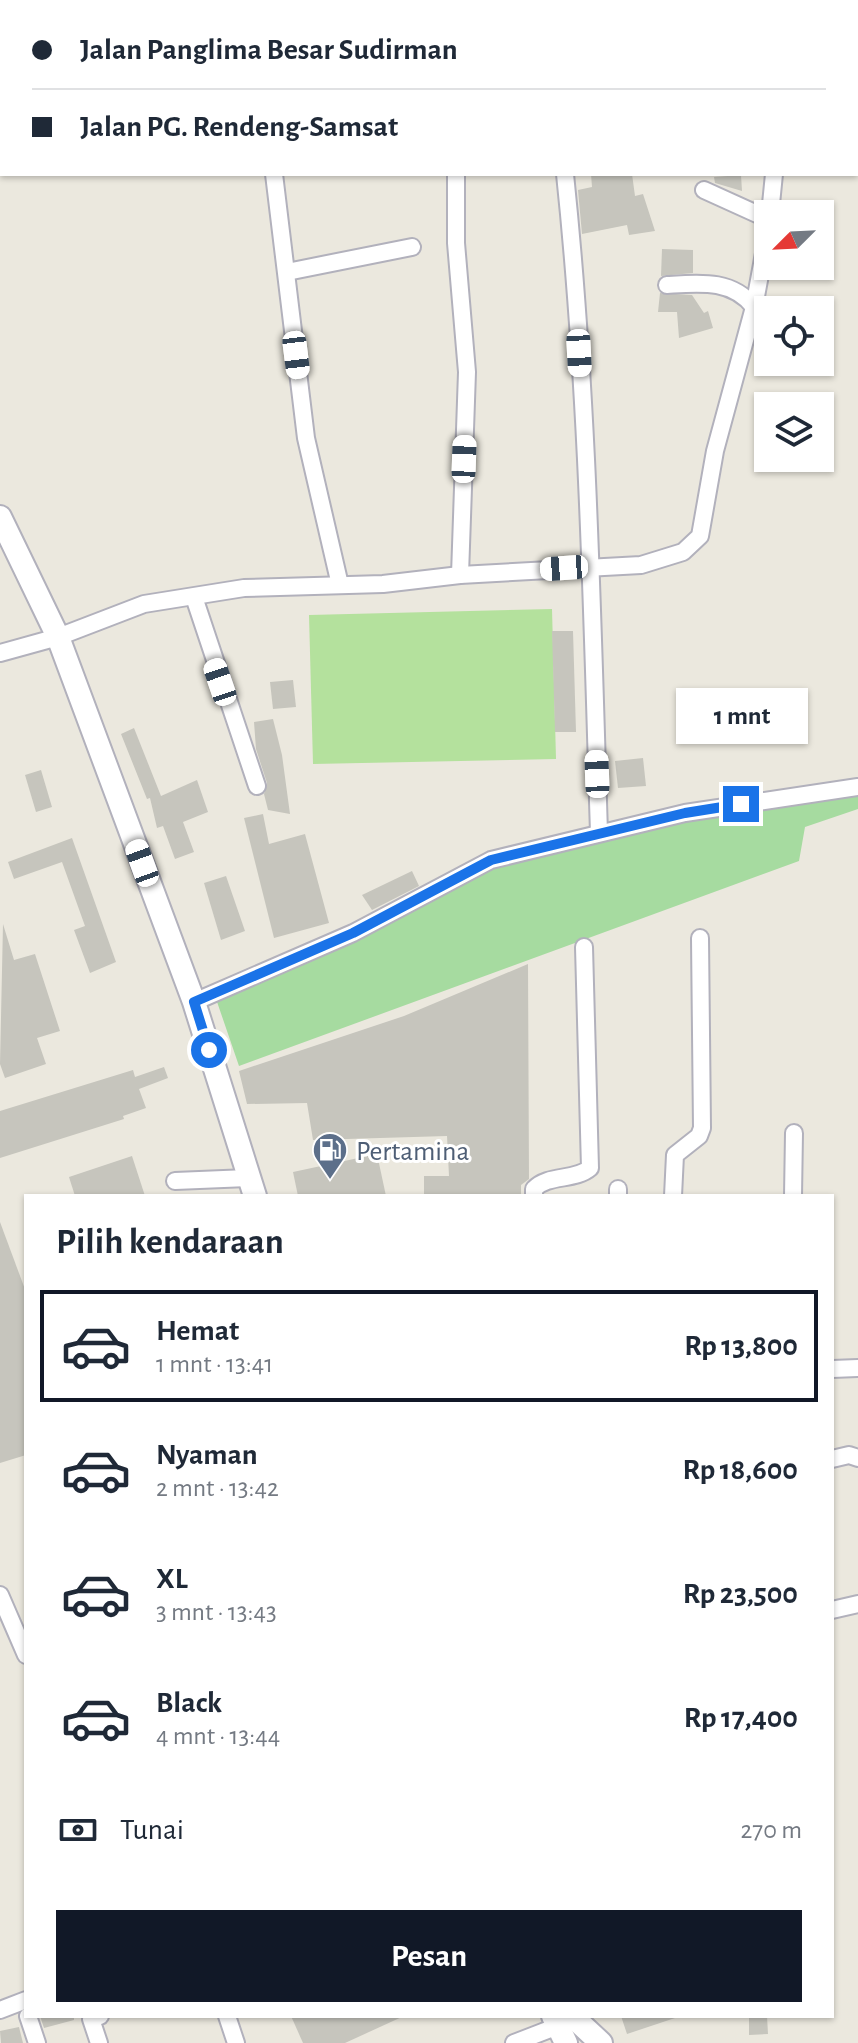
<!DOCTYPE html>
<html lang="id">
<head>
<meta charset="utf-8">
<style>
	body { margin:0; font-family:"Alegreya Sans",sans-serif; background:#f6f6f7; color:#1f2937; height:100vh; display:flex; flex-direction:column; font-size:30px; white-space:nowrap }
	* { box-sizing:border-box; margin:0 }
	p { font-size:26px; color:#747a83 }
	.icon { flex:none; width:44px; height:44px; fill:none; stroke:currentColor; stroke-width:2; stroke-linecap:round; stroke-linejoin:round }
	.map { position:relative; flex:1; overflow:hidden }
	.drawer { position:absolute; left:24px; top:1194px; width:810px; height:824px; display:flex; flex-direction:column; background:#fff; border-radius:0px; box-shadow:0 2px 6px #0004 }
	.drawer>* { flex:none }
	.hud { position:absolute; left:0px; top:0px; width:858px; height:176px; box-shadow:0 2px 6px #0004; display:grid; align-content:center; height:176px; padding:0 32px; background:#fff }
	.needle { width:52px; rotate:246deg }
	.fabs { position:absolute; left:754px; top:200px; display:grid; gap:16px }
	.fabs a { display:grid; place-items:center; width:80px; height:80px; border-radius:0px; background:#fff; box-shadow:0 2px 6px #0004; font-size:40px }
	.end { position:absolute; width:36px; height:36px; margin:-18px; border:10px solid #1a73e8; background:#fff; box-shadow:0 0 0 4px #fff }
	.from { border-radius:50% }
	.bubble { position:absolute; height:56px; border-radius:0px; background:#fff; box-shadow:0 2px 6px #0004; font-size:26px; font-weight:700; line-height:56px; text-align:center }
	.car { position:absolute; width:24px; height:48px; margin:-24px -12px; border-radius:10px; box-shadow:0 0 6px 2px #0007; background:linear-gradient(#fff 24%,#345 0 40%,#fff 0 76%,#345 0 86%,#fff 0) }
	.hud b { display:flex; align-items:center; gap:28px; height:76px; font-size:30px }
	.hud b+b { border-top:2px solid #e0e1e3 }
	.hud i { width:20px; height:20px; background:#1f2937 }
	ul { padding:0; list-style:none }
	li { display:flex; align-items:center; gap:24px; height:112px; margin:0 16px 12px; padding:0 16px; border:4px solid transparent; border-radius:0px }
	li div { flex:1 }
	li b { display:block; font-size:30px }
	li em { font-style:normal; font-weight:700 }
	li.selected { border-color:#111827 }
	li>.icon { width:72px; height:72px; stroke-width:1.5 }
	h2 { padding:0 32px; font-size:36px; line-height:96px }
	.pay { display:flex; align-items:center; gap:20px; height:88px; padding:0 32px; font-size:30px }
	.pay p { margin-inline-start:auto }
	.action { display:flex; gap:16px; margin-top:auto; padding:16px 32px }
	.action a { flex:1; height:92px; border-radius:0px; background:#111827; color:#fff; font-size:32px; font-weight:700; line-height:92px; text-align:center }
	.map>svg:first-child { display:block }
	.green { fill:#a6dba0 }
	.pitch { fill:#b4e19d }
	.building { fill:#c6c5bd }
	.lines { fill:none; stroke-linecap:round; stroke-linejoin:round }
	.street-casing { stroke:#b2b1bc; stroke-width:20 }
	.secondary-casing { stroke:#b2b1bc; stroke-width:26 }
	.street { stroke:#fff; stroke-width:16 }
	.secondary { stroke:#fff; stroke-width:22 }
	.route { stroke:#1a73e8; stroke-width:10 }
	.labels { text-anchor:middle; stroke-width:6; stroke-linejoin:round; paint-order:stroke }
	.service-label { font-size:28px; fill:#4e5e75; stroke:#fff; text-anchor:start }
</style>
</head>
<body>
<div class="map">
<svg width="858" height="2043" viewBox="0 0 858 2043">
	<rect width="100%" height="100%" fill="#ebe8de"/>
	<polygon class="green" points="858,788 858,809 805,827 799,861 239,1066 214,993 454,876 599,833"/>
	<polygon class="pitch" points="552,609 556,759 313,764 309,615"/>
	<g class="building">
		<polygon points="591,174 632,174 635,196 643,194 655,231 629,235 627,225 582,234 578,190 592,187"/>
		<polygon points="741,175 742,191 715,183 714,177"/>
		<polygon points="662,249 693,250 693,273 661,276"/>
		<polygon points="660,293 692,295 704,313 708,311 713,328 679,338 677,312 658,312"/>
		<polygon points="552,631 573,631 576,732 555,732"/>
		<polygon points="293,680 296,707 273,709 270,682"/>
		<polygon points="273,719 282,755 290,814 268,810 264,794 267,783 256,749 254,722"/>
		<polygon points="134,728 161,796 197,780 208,812 183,822 194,852 175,859 163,826 157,828 150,798 147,799 121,734"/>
		<polygon points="643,758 646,786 618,788 615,761"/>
		<polygon points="41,770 52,807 36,812 25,775"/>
		<polygon points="263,814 269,844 305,834 329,923 274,938 244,818"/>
		<polygon points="72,838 116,962 90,973 74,930 85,926 62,862 14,879 8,862"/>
		<polygon points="412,871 419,886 372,910 362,895"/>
		<polygon points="226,876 245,931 221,940 204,883"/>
		<polygon points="3,924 14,960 35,954 60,1031 37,1038 46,1064 5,1078 0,1064"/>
		<polygon points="528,964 529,1179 521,1185 521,1196 424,1196 424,1176 449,1176 447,1136 313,1140 307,1103 247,1104 239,1071 404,1016"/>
		<polygon points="164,1067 168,1078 139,1089 146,1108 123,1116 124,1119 0,1158 0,1111 133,1070 135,1077"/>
		<polygon points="377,1154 386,1196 298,1196 293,1172"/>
		<polygon points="132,1156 145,1196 75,1196 69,1177"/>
		<polygon points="0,1222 26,1292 26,1455 0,1463"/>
		<polygon points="40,2016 74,2016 74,2020 44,2028"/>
		<polygon points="291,2016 404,2016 345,2043 303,2043"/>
		<polygon points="621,2016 674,2016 675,2018 627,2034"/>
		<polygon points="749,2016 767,2016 768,2034 749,2035"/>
		<polygon points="19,2027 23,2043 1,2043 0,2031"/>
	</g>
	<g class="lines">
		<defs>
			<g id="street">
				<polyline points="351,0 352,2"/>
				<polyline points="429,0 430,2"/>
				<polyline points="542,0 542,2"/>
				<polyline points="783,0 783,2"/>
				<polyline points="92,2 93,0"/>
				<polyline points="0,59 2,59"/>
				<polyline points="274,174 306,438 340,585"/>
				<polyline points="456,174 456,243 467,372 460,575"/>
				<path d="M565,174C588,393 592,613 599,833"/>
				<polyline points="704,190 768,219"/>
				<polyline points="770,214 774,174"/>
				<polyline points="287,272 412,247"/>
				<path d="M667,285C700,283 732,279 754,307"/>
				<polyline points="194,597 257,786"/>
				<polyline points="0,653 58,637 144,604 244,588 383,584 460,575 641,565 683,552 700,536 715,451 754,307 768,232"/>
				<polyline points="194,1002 353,933 491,860 685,813 858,787"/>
				<polyline points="175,1181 248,1178"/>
				<path d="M534,1196V1189C548,1174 575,1181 590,1168L584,947"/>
				<polyline points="618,1196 618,1189"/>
				<polyline points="673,1196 675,1155 699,1136 702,1128 700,938"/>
				<polyline points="793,1196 794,1133"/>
				<polyline points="832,1369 858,1368"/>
				<polyline points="832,1459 849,1455 858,1458"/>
				<polyline points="0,1595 26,1655"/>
				<polyline points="832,1610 858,1604"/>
				<polyline points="0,2010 26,2000"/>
				<polyline points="28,2016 37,2043"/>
				<polyline points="227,2016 236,2043"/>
				<polyline points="99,2043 91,2019 100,2016"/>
				<polyline points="514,2043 558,2026"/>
			</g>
			<g id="secondary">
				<polyline points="0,517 58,637 194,1002 255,1196"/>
				<polyline points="553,2016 566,2043"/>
				<polyline points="572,2016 601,2043"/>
			</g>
		</defs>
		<use href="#street" class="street-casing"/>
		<use href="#secondary" class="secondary-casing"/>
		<use href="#street" class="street"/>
		<use href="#secondary" class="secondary"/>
	</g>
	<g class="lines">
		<polyline class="route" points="209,1050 194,1002 353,933 491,860 685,813 741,804"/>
	</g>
	<defs>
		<symbol id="fuel-pin" viewBox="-11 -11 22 30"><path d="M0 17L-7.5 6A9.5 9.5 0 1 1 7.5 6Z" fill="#5c6f8a" stroke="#fff"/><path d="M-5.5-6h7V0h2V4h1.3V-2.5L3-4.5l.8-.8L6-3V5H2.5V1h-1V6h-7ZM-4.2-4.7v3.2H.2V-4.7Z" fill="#fff"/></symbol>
	</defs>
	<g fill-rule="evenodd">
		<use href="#fuel-pin" x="310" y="1130" width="40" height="54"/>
	</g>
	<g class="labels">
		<g class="service-label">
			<text x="356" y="1160">Pertamina</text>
		</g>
	</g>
</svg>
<div class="fabs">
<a><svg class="needle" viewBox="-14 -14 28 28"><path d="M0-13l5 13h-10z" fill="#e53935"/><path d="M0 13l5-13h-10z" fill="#747a83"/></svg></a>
<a><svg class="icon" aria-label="locate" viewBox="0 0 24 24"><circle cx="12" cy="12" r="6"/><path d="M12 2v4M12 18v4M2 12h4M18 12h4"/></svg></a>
<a><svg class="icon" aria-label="layers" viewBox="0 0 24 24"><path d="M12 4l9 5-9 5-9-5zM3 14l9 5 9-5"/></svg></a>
</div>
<i class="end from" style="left:209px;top:1050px"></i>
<i class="end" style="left:741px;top:804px"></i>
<div class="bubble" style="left:676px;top:688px;width:132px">1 mnt</div>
<i class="car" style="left:579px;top:353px;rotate:177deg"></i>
<i class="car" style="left:296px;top:355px;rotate:173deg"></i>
<i class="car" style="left:464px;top:459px;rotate:2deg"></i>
<i class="car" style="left:564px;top:568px;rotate:266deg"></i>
<i class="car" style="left:220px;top:682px;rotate:341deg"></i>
<i class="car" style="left:597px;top:774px;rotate:358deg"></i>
<i class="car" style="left:142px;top:863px;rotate:340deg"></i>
<div class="hud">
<b><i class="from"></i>Jalan Panglima Besar Sudirman</b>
<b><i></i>Jalan PG. Rendeng-Samsat</b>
</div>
<section class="drawer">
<h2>Pilih kendaraan</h2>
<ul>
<li class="selected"><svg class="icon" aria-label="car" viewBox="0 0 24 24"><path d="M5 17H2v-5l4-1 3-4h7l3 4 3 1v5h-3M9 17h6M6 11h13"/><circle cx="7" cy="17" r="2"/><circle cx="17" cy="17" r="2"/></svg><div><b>Hemat</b><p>1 mnt · 13:41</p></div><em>Rp 13,800</em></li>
<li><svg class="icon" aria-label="car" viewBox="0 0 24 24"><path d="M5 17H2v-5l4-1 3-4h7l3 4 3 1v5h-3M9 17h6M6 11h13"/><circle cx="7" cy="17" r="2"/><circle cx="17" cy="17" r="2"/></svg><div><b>Nyaman</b><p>2 mnt · 13:42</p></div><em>Rp 18,600</em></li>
<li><svg class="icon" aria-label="car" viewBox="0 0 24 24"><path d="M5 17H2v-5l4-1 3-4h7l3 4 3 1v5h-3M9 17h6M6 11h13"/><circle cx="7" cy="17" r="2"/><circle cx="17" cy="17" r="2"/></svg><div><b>XL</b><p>3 mnt · 13:43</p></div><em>Rp 23,500</em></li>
<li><svg class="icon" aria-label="car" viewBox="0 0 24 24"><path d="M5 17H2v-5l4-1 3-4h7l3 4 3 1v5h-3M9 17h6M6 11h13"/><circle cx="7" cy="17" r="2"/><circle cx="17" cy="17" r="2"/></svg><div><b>Black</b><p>4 mnt · 13:44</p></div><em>Rp 17,400</em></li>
</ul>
<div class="pay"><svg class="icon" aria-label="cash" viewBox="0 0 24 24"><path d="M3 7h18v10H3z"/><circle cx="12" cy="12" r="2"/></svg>Tunai<p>270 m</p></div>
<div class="action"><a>Pesan</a></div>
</section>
</div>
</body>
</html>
